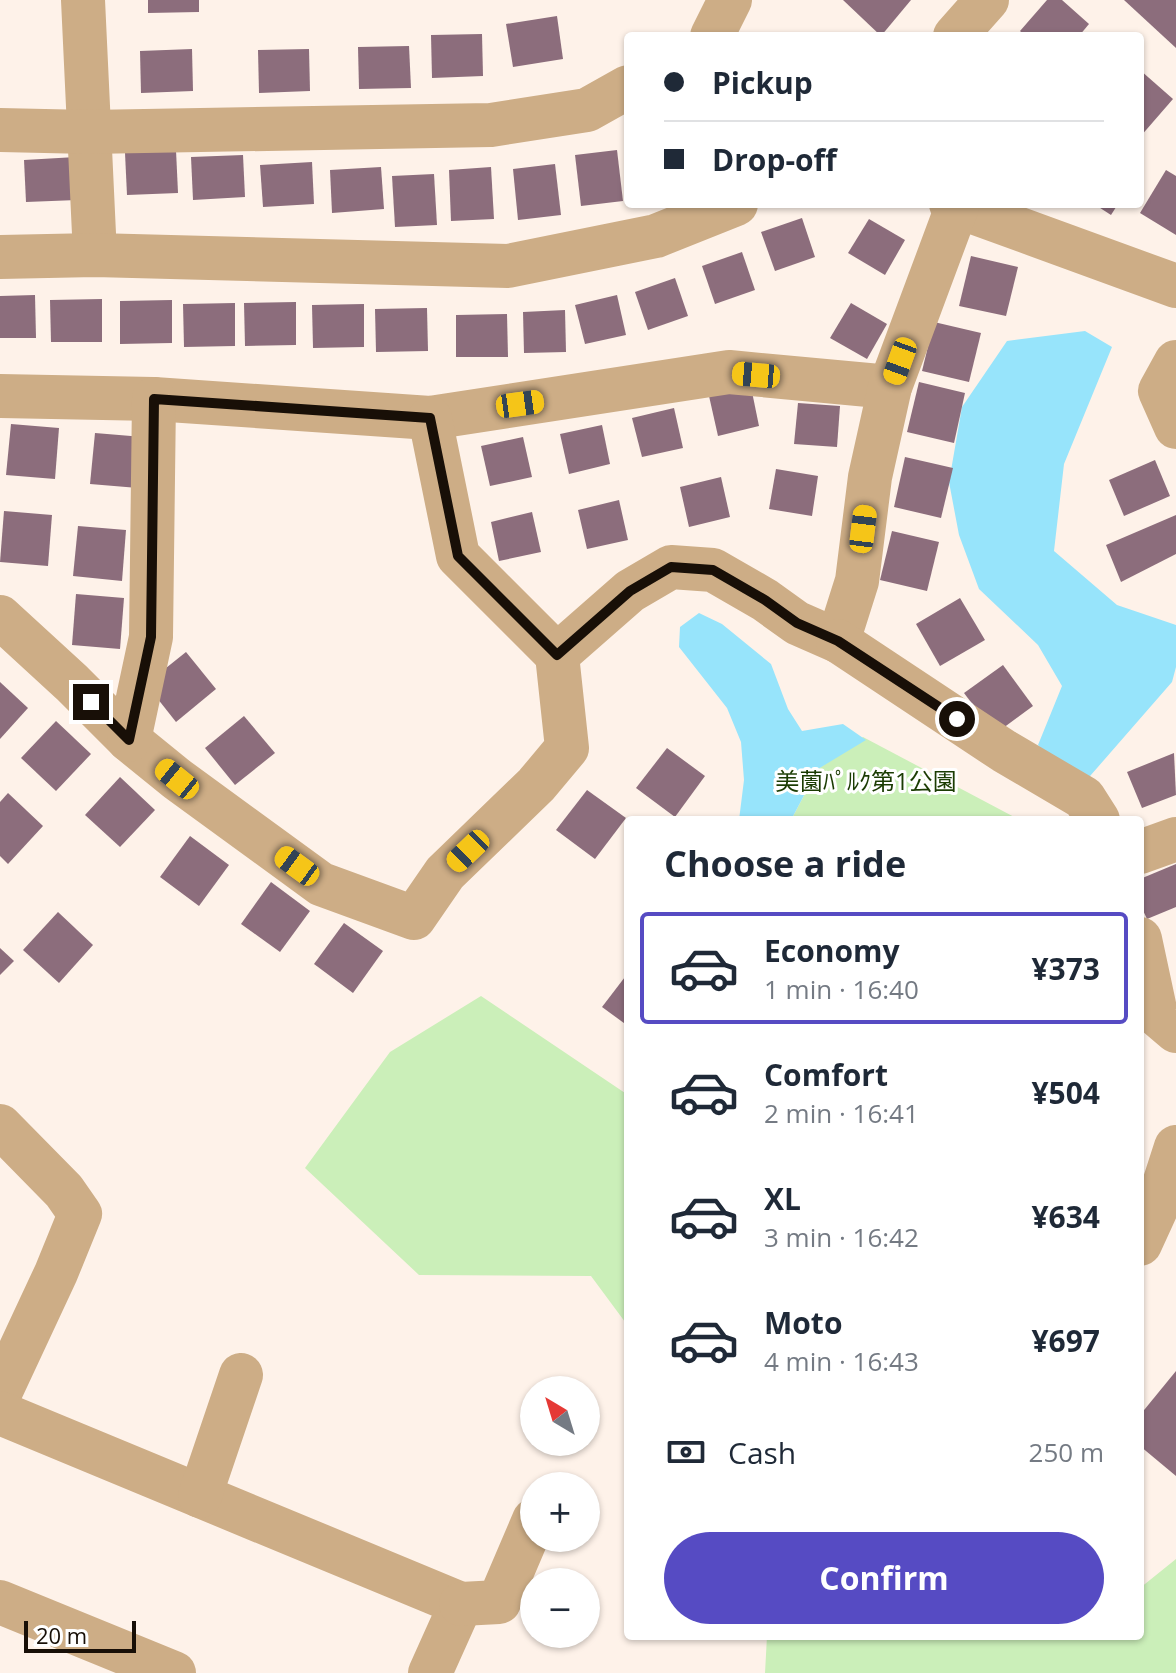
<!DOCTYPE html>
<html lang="en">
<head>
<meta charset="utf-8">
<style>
	body { margin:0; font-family:"Open Sans","Noto Sans JP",sans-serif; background:#f6f6f7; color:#1f2937; height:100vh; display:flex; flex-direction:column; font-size:30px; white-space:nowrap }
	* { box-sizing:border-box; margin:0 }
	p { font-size:26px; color:#747a83 }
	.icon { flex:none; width:44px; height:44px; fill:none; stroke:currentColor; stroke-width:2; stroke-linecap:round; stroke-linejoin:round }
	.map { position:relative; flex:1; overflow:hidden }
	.sheet { position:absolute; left:624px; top:816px; width:520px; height:824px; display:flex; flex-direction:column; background:#fff; border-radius:8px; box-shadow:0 2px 6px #0004 }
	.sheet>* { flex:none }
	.hud { position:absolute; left:624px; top:32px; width:520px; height:176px; border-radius:8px; box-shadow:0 2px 6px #0004; display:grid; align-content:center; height:176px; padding:0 40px; background:#fff }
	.needle { width:52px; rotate:322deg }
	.fabs { position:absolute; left:520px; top:1376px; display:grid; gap:16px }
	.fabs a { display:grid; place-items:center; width:80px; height:80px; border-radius:50%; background:#fff; box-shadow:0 2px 6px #0004; font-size:40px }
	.scale { position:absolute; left:24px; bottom:20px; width:112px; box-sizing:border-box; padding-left:8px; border:4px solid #180f07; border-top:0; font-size:22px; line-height:28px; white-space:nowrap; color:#180f07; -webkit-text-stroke:6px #fff; paint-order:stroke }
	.end { position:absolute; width:36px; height:36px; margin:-18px; border:10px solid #180f07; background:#fff; box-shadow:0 0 0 4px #fff }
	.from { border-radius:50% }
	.car { position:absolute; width:24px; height:48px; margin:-24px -12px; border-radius:10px; box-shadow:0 0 6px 2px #0007; background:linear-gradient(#f5c518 24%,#345 0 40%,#f5c518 0 76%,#345 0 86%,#f5c518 0) }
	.hud b { display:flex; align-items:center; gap:28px; height:76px; font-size:30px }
	.hud b+b { border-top:2px solid #e0e1e3 }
	.hud i { width:20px; height:20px; background:#1f2937 }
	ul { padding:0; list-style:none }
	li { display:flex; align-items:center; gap:24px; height:112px; margin:0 16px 12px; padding:0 24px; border:4px solid transparent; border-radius:8px }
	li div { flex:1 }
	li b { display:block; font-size:30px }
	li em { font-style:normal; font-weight:700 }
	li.selected { border-color:#564bc3 }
	li>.icon { width:72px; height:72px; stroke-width:1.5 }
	h2 { padding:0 40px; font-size:36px; line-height:96px }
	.pay { display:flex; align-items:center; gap:20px; height:88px; padding:0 40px; font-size:30px }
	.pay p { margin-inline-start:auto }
	.action { display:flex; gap:16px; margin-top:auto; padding:16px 40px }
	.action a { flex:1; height:92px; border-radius:48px; background:#564bc3; color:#fff; font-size:32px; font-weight:700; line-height:92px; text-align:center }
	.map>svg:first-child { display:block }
	.green { fill:#cbefb9 }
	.water { fill:#97e4fb }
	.building { fill:#8c6d7c }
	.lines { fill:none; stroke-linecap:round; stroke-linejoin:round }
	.minor { stroke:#cdad86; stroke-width:44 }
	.route { stroke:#180f07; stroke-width:10 }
	.labels { text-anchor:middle; stroke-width:6; stroke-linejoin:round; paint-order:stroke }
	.park-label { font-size:24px; fill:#1b3c03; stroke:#fff }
</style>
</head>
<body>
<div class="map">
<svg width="1176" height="1673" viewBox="0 0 1176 1673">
	<rect width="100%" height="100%" fill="#fef2e9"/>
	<g class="green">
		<polygon points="863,737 1020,820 791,820 818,769"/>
		<polygon points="481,996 628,1095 628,1326 591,1276 419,1275 305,1168 390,1052"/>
		<polygon points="1176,1559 1176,1673 765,1673 767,1636 1140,1636 1140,1588"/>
	</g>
	<g class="water">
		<polygon points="1085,331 1112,347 1064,464 1054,551 1117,605 1176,625 1176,667 1172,682 1077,791 1038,745 1062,686 1038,645 979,589 959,535 949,482 962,407 1007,341"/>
		<polygon points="699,613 722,624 771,664 788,709 802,731 843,724 866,740 818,769 791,820 739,820 744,780 741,742 727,708 679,647 680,627"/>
	</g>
	<g class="building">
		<polygon points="148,0 199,0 199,12 148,13"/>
		<polygon points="843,0 911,0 881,36"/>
		<polygon points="1047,0 1062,0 1089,24 1079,36 1025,36 1020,31"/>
		<polygon points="1124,0 1176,0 1176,48"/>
		<polygon points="557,16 563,59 513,67 506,24"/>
		<polygon points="482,34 483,76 432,78 431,35"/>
		<polygon points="409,46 411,88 359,89 358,47"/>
		<polygon points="192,49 193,91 141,93 140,51"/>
		<polygon points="309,49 310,91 259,93 258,50"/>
		<polygon points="1140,70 1173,99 1140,137"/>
		<polygon points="176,150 178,193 127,195 125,153"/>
		<polygon points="617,150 623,201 581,206 575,155"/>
		<polygon points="243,155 245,197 193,200 191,157"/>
		<polygon points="76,157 77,200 26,202 24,160"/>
		<polygon points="312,162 314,204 263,207 260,165"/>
		<polygon points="555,164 561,215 518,220 513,169"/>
		<polygon points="381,167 384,209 332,213 330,170"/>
		<polygon points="491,167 494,219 451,221 449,170"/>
		<polygon points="1166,170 1176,176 1176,235 1140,213"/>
		<polygon points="434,174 437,225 395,227 392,176"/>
		<polygon points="1094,204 1118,204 1111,215"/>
		<polygon points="802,218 815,257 775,271 761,232"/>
		<polygon points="869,219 905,240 885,275 848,253"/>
		<polygon points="742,252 755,290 715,304 702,266"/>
		<polygon points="971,256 1018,267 1006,316 959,306"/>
		<polygon points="675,278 688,316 648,330 635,292"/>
		<polygon points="35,295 36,338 0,338 0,296"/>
		<polygon points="617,295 626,335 585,344 575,305"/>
		<polygon points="102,299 102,342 51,342 50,300"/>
		<polygon points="172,300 172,343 120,344 120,301"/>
		<polygon points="296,302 296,345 245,346 244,303"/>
		<polygon points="235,303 235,346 184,347 183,304"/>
		<polygon points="851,303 887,324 867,359 830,338"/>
		<polygon points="364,304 364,347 313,348 312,305"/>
		<polygon points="427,308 428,351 376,352 375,309"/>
		<polygon points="565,310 566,352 524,353 523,312"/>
		<polygon points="507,314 508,357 456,357 456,315"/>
		<polygon points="934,322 981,333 969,382 922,371"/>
		<polygon points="919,382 965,393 954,443 907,432"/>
		<polygon points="751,387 759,426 718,436 709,396"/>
		<polygon points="798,403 840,406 837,447 794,444"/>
		<polygon points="674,408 683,448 642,457 632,418"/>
		<polygon points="11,424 59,428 55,479 6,475"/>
		<polygon points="602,425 610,464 569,474 560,434"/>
		<polygon points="95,433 143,437 138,488 90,484"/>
		<polygon points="523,437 532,477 490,486 481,446"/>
		<polygon points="905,457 953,468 941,518 894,507"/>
		<polygon points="1155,460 1170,496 1124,516 1109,480"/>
		<polygon points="776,469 818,476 812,516 769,509"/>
		<polygon points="721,477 730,517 689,527 680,487"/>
		<polygon points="619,500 628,540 587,549 578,510"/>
		<polygon points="4,511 52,515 48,566 0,562"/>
		<polygon points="532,512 541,552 499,561 491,522"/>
		<polygon points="1176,515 1176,554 1121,582 1106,545"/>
		<polygon points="78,526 126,530 122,581 73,576"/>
		<polygon points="892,531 939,542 927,591 880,580"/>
		<polygon points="76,594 124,598 120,649 72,645"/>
		<polygon points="960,598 985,640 940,666 916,624"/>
		<polygon points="186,652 216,689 176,722 146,684"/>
		<polygon points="1003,665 1033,706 995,734 964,693"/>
		<polygon points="0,682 28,708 0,739"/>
		<polygon points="244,716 275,753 235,785 205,748"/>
		<polygon points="56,721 91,754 56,791 21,758"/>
		<polygon points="667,748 705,776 675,817 636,788"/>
		<polygon points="1174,753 1176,795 1142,808 1127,772"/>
		<polygon points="120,777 155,810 120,847 85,815"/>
		<polygon points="587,790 626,818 595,859 556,830"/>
		<polygon points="8,793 43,826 8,864 0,856 0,802"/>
		<polygon points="190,836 229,865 199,906 160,877"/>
		<polygon points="1176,864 1176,907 1147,919 1140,904 1140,879"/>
		<polygon points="271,882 310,911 280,952 241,924"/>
		<polygon points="58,912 93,945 59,983 23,950"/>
		<polygon points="344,923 383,951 353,993 314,964"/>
		<polygon points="0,948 14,961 0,975"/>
		<polygon points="628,973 628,1026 602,1007"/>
		<polygon points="1176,1371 1176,1476 1140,1446 1140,1415"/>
	</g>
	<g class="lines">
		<g class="minor">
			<polyline points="83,0 95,255"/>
			<polyline points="712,36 730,0"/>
			<polyline points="955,36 987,0"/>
			<polyline points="0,130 89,132 491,125 587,110 628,87"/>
			<polyline points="951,204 1176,286"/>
			<polyline points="0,257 95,255 508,266 656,236 736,204"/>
			<polyline points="1176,362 1160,391 1176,427"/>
			<polyline points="0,396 154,399 430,418 729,372 890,387"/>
			<polyline points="430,418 458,556 557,655"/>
			<polyline points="0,617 72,683 129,740 177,779 321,884 414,918 445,873 536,785 567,748 557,655 630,591 671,567 713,570 765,600 797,623 838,641 857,581 870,477 890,387 957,207"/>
			<polyline points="838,641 1004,751 1084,798 1098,820"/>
			<polyline points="129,740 151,637 154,399"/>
			<polyline points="1140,852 1176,839"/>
			<polyline points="1140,939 1156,1014 1176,1031"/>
			<polyline points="0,1126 64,1191 80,1214 56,1273 0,1393"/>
			<polyline points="1140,1244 1156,1209 1176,1147"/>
			<polyline points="0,1413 461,1604 430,1673"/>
			<polyline points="200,1496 241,1375"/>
			<polyline points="0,1602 174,1673"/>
			<polyline points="461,1604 499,1602 534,1520"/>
		</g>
	</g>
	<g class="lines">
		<polyline class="route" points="91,702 129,740 151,637 154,399 430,418 458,556 557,655 630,591 671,567 713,570 765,600 797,623 838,641 957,719"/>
	</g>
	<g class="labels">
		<g class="park-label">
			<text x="866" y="790">美薗ﾊﾟﾙｸ第1公園</text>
		</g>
	</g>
</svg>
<div class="fabs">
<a><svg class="needle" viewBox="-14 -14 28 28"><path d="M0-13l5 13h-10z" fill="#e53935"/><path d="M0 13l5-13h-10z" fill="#747a83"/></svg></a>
<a>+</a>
<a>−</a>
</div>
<div class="scale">20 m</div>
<i class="end from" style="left:957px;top:719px"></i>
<i class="end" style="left:91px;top:702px"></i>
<i class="car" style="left:900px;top:361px;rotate:200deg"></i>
<i class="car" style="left:756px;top:375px;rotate:275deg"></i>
<i class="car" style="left:520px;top:404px;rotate:82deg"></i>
<i class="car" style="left:863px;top:529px;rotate:7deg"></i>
<i class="car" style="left:177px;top:779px;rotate:309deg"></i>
<i class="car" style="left:468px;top:851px;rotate:226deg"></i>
<i class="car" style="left:297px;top:866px;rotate:306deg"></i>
<div class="hud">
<b><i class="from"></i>Pickup</b>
<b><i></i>Drop-off</b>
</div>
<section class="sheet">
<h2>Choose a ride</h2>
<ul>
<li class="selected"><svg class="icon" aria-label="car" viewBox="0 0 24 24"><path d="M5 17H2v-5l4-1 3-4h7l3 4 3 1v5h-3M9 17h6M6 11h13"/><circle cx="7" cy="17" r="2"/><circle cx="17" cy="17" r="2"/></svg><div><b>Economy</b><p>1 min · 16:40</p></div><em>¥373</em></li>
<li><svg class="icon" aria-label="car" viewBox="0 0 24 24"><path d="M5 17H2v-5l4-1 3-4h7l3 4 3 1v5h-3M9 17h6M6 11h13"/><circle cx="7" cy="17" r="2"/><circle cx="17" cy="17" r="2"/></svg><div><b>Comfort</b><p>2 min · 16:41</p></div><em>¥504</em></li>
<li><svg class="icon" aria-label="car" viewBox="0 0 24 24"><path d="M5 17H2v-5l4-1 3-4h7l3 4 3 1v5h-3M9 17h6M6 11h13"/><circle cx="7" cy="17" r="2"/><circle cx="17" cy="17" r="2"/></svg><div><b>XL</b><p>3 min · 16:42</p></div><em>¥634</em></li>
<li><svg class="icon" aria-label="car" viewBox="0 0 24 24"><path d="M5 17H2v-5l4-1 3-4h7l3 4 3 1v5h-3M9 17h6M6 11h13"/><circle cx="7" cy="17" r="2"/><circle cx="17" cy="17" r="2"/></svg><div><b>Moto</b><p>4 min · 16:43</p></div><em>¥697</em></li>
</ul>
<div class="pay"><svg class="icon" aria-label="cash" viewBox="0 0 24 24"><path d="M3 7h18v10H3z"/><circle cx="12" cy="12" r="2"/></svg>Cash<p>250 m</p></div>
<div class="action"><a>Confirm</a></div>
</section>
</div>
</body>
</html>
